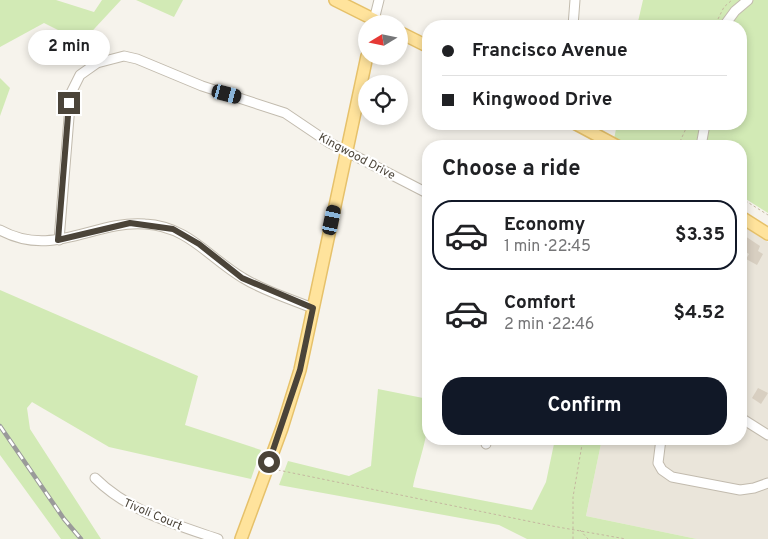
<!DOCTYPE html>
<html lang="en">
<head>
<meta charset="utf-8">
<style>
	body { margin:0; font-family:Overpass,sans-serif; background:#f2f2f2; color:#202124; height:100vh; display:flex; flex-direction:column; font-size:19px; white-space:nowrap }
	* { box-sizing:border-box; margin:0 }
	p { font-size:16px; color:#757577 }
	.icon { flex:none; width:28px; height:28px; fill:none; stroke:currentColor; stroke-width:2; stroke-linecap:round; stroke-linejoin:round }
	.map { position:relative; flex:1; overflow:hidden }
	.side { position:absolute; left:422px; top:140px; width:325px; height:305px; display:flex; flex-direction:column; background:#fff; border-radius:20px; box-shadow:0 2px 8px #0003 }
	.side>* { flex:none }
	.banner { position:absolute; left:422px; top:20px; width:325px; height:110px; border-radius:20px; box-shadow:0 2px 8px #0003; display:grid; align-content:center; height:110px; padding:0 20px; background:#fff }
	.needle { width:32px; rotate:260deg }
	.buttons { position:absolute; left:358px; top:15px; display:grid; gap:10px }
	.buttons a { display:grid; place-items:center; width:50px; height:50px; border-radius:50%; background:#fff; box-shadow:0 2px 8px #0003; font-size:25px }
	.end { position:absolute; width:22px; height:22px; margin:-11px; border:6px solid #4b4439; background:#fff; box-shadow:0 0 0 2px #fff }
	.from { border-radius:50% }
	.bubble { position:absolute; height:35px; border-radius:18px; background:#fff; box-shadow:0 2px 8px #0003; font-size:16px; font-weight:700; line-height:35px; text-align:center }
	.car { position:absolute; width:15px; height:30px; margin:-15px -8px; border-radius:6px; box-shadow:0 0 4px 1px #0007; background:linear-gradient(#222 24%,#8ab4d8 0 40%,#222 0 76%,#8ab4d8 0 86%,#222 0) }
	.banner b { display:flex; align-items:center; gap:18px; height:48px; font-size:19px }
	.banner b+b { border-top:1px solid #e0e0e0 }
	.banner i { width:12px; height:12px; background:#202124 }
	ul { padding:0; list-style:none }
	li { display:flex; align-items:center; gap:15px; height:70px; margin:0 10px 8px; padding:0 10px; border:2px solid transparent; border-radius:20px }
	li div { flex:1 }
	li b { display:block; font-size:19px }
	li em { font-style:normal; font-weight:700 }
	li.on { border-color:#111827 }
	li>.icon { width:45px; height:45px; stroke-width:1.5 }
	h2 { padding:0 20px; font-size:22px; line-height:60px }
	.button { display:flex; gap:10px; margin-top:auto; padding:10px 20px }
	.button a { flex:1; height:58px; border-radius:20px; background:#111827; color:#fff; font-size:20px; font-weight:700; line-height:58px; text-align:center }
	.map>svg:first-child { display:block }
	.residential { fill:#eae5da }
	.green { fill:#d2eab5 }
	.building { fill:#d8cfc1 }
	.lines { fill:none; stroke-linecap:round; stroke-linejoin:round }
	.minor-casing { stroke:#c2bbae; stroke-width:11 }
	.major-casing { stroke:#e6c16a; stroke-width:14 }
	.path { stroke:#c4b79f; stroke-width:1; stroke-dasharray:2.5 2.5; stroke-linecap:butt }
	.minor { stroke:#fff; stroke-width:9 }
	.major { stroke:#ffe39c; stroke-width:11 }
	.rail-casing { stroke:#9a9a9a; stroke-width:4.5 }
	.rail { stroke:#fff; stroke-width:2.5; stroke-dasharray:8; stroke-linecap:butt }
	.route { stroke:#4b4439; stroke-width:6 }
	.labels { text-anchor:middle; stroke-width:4.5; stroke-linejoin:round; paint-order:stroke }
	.street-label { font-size:12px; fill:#4b4439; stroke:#fff }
</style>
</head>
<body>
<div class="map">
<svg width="768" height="539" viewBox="0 0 768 539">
	<rect width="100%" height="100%" fill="#f6f3ec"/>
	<polygon class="residential" points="741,225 768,242 768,539 697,539 586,516 602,439 741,439"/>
	<g class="green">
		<polygon points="0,0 56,0 94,12 102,0 121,0 82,42 44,23 0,47"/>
		<polygon points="136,0 183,0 174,17"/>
		<polygon points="643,0 768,0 768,213 741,196 741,146 627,146 614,139 617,124 741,124 741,26 637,26"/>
		<polygon points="0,78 10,88 0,116"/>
		<polygon points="0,290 198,376 185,425 261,450 251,479 109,447 32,402 27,408 30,429 101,539 61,539 0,455"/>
		<path d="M378,389L423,398C437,419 417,463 413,487L532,510L546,482L555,439H602L586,516L697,539H527L499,525L279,485L288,461L349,476L371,466Z"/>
	</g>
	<g class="building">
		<polygon points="745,236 760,246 758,251 763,254 757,265 746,259 749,254 741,249 741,241"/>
		<polygon points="758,388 768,393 761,404 752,398"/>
	</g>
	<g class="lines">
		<defs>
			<g id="minor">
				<polyline points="374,20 379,0"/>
				<polyline points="573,26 575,0"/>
				<polyline points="724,26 735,11 748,0"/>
				<polyline points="701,146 705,124"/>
				<path d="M0,230C53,259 94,220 145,224C188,226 209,258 243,278C264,291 290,299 313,308"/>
				<polyline points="59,240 71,93 80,75 97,63 124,56 137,59 202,86 285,113 328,142 429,194"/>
				<polyline points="741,418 768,435"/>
				<polyline points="661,439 658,463 662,470 672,477 740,490 754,488 768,483"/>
				<polyline points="486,444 487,439"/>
				<path d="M95,478C128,511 174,524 218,539"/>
			</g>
			<g id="major">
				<polyline points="335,0 383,24"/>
				<polyline points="399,32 429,47"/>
				<polyline points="576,124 617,146"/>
				<polyline points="741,217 768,234"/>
				<polyline points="241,539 282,428 300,370 367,56"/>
			</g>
		</defs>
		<use href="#minor" class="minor-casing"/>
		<use href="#major" class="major-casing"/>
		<g class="path">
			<polyline points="718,19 724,7 732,0"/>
			<polyline points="678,146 688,124"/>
			<polyline points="741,198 768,215"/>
			<polyline points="278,470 552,526 626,539"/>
			<polyline points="580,530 588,539"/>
			<polyline points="573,539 573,497 583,439"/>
		</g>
		<use href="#minor" class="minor"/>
		<use href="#major" class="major"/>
		<defs>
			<polyline id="rail" points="0,426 64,519 81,539"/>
		</defs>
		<use href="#rail" class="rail-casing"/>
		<use href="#rail" class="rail"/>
	</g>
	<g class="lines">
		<polyline class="route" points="69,103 58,240 130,223 173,229 199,244 242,278 313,308 300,370 269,462"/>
	</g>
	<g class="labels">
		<g class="street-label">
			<text transform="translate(357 156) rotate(28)" y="4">Kingwood Drive</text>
			<text transform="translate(153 514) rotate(23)" y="4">Tivoli Court</text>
		</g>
	</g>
</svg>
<div class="buttons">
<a><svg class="needle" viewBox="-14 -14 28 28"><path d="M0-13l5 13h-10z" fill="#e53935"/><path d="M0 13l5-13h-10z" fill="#757577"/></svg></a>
<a><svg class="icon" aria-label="locate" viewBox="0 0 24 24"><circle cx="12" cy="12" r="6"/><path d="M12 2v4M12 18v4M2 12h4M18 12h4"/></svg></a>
</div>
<i class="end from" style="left:269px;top:462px"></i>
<i class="end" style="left:69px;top:103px"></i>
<div class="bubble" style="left:28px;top:30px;width:82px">2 min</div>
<i class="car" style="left:227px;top:94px;rotate:105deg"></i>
<i class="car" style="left:332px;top:220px;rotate:12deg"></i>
<div class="banner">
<b><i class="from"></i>Francisco Avenue</b>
<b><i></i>Kingwood Drive</b>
</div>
<section class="side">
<h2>Choose a ride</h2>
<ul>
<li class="on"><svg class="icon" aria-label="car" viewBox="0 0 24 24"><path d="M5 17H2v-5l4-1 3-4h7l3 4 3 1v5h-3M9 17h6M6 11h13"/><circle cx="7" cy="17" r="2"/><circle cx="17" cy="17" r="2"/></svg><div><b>Economy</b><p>1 min · 22:45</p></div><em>$3.35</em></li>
<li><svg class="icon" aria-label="car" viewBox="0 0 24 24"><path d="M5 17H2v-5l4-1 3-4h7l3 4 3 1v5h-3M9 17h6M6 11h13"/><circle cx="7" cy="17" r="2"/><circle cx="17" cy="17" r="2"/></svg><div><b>Comfort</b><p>2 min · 22:46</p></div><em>$4.52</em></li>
</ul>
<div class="button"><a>Confirm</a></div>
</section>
</div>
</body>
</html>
